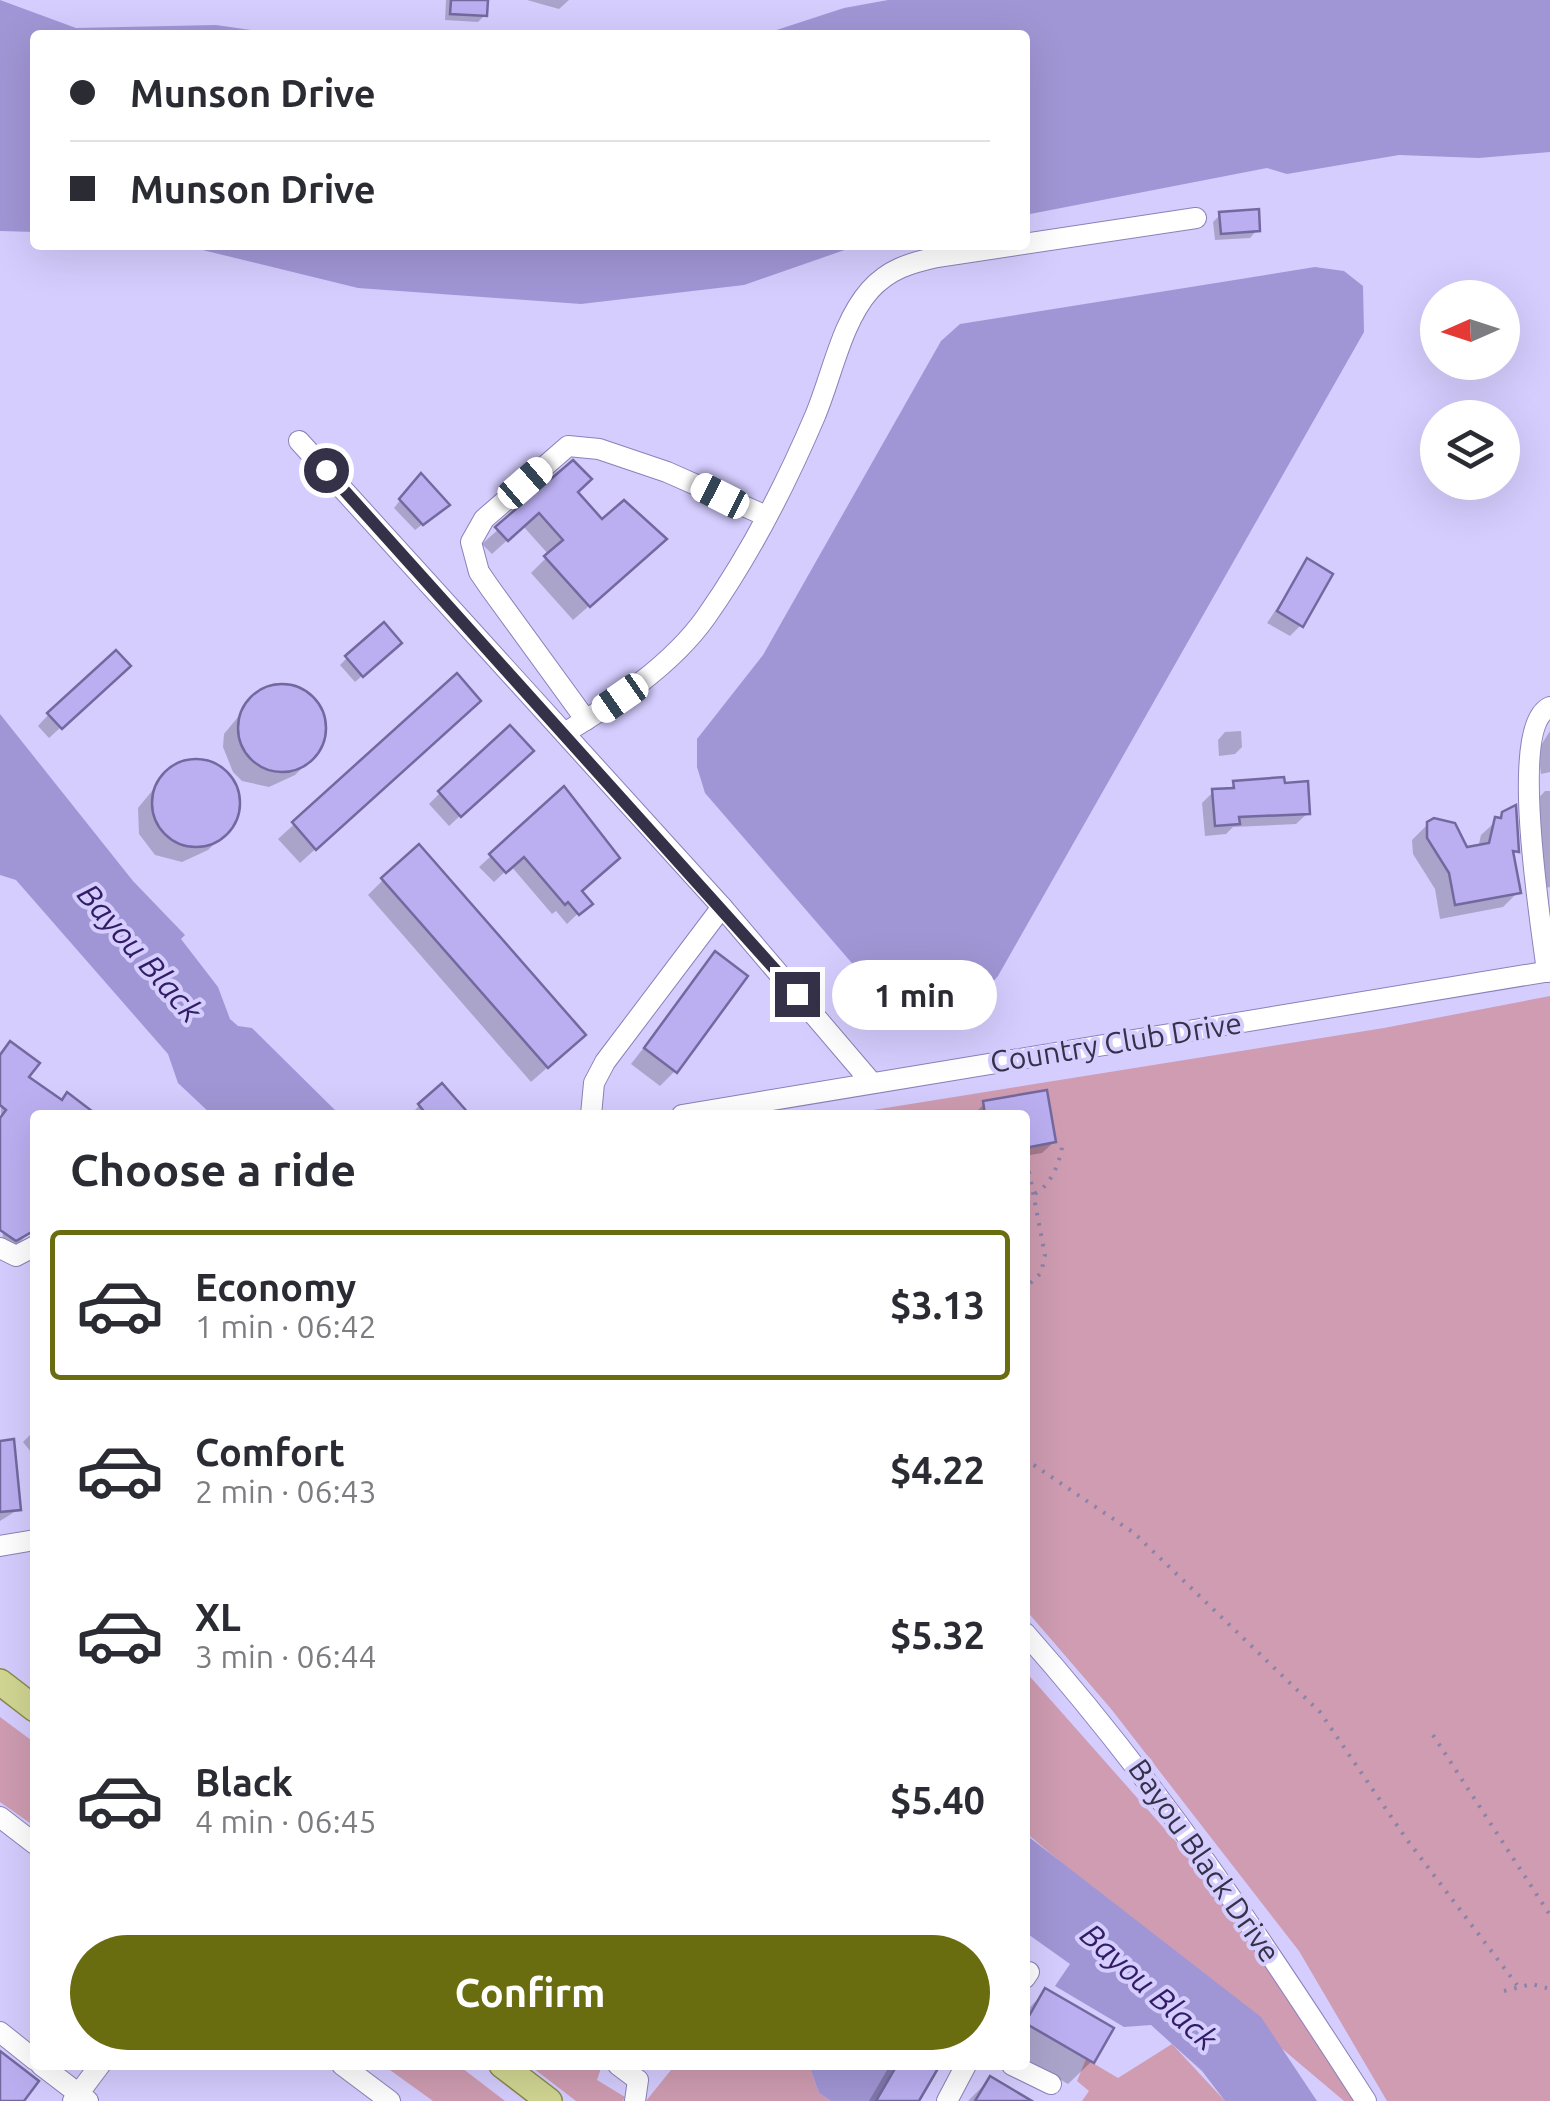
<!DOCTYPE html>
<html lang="en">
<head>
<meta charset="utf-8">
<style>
	body { margin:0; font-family:Ubuntu,sans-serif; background:#f7f7f7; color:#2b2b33; height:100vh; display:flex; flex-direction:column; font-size:38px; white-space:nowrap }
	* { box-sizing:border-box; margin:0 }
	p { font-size:32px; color:#7c7c81 }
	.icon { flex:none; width:55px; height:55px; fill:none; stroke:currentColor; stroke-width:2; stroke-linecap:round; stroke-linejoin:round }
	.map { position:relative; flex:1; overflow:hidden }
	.panel { position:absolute; left:30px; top:1110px; width:1000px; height:960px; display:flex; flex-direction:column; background:#fff; border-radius:10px; box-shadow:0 10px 40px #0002 }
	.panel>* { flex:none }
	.banner { position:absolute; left:30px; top:30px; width:1000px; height:220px; border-radius:10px; box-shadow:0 10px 40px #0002; display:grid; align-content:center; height:220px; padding:0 40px; background:#fff }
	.needle { width:65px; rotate:267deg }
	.fabs { position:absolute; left:1420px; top:280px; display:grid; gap:20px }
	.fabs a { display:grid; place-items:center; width:100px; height:100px; border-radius:50%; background:#fff; box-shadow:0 10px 40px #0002; font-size:50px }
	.end { position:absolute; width:45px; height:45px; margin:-22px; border:12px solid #353148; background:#fff; box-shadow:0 0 0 5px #fff }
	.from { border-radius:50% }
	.bubble { position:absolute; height:70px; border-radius:35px; background:#fff; box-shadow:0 10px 40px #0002; font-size:32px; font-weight:700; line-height:70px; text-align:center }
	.car { position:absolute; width:30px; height:60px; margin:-30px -15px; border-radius:12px; box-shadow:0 0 8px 2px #0007; background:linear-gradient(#fff 24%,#345 0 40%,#fff 0 76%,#345 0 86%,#fff 0) }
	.banner b { display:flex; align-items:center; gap:35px; height:95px; font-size:38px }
	.banner b+b { border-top:2px solid #e1e1e2 }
	.banner i { width:25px; height:25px; background:#2b2b33 }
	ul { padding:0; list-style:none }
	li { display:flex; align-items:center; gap:30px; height:150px; margin:0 20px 15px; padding:0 20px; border:5px solid transparent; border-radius:10px }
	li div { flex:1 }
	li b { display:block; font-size:38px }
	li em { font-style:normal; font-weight:700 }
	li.selected { border-color:#696c0f }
	li>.icon { width:90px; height:90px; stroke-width:1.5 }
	h2 { padding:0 40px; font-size:45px; line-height:120px }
	.action { display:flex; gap:20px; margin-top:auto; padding:20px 40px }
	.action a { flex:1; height:115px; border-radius:60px; background:#696c0f; color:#fff; font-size:40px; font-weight:700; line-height:115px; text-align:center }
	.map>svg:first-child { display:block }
	.green { fill:#cf9cb1 }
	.water { fill:#a196d5 }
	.shadow { fill:#0003 }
	.building { fill:#bbaff1; stroke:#73699f; stroke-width:2.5 }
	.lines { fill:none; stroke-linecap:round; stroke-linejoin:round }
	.minor-casing { stroke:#8b81b9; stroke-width:22 }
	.major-casing { stroke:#888a49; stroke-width:28 }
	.path { stroke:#8a84a9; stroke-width:4; stroke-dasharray:2.5 8; stroke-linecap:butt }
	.minor { stroke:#fff; stroke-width:20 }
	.major { stroke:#d2d692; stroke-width:25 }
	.route { stroke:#353148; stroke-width:12 }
	.labels { text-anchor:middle; stroke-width:8; stroke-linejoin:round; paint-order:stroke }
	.street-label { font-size:30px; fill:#353148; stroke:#d5cdfe }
	.water-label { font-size:32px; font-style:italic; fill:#331c66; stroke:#d5cdfe }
</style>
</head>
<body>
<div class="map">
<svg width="1550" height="2101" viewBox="0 0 1550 2101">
	<rect width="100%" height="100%" fill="#d5cdfe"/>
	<g class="green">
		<polygon points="1550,996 1550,2101 1387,2101 1299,1951 1112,1710 1025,1609 1025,1115 842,1115 1384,1028"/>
		<polygon points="1025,1671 1232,1905 1359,2101 1344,2101 1025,1832"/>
		<polygon points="0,1717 35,1743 35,1818 30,1823 0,1802"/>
		<polygon points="1172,2044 1225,2101 1082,2101 1089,2091 1077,2081 1086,2059 1118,2078"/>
		<polygon points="383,2065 458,2065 505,2101 433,2101"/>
		<polygon points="529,2065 602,2065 597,2080 625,2097 623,2101 576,2101"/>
		<polygon points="675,2065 809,2065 819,2093 831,2101 646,2101"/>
	</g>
	<g class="water">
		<polygon points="0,0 76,28 216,25 287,35 35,35 35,232 0,231"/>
		<polygon points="888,0 1550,0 1550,152 1479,158 1399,155 1287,174 1267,168 1025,215 1025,35 761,35 844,8"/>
		<polygon points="182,245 859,245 744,285 581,304 358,288"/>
		<path d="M1315,267L1344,271L1363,286L1364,332L998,976C967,1012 923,1024 882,998L705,793L697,767V739L763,655L941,341L960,324Z"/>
		<polygon points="0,714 133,881 185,935 181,939 218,987 230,1019 238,1026 252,1028 340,1115 212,1115 178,1083 168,1054 16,880 0,875"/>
		<polygon points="1025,1834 1261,2017 1317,2101 1225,2101 1202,2071 1151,2025 1124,2027 1055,1986 1070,1964 1025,1932"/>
		<polygon points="809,2065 897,2065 876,2101 831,2101 819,2093"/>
	</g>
	<g class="shadow">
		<polygon points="446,0 486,0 485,15 478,22 445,20"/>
		<polygon points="527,0 569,0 559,9"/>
		<polygon points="1220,215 1257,230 1250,238 1215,240 1213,222"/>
		<polygon points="572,464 575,492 602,523 648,554 573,620 531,573 549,555 523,526 492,554 482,544"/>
		<polygon points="414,483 440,511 415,530 394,508"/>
		<polygon points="1307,562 1301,625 1290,636 1267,623"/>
		<polygon points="392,650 355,682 340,665 347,658"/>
		<polygon points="116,677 49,738 38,726 49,714"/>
		<polygon points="456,677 463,716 300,863 278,839"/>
		<polygon points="282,686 308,695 323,719 324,733 311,759 295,775 269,787 242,781 233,772 223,747 224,734 256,695"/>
		<polygon points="1241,731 1242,747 1235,754 1219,756 1218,740 1225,732"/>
		<polygon points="1550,731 1550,772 1541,774 1538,750"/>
		<polygon points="195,761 228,774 237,808 224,834 208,850 182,862 155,855 139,834 138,808 170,769"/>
		<polygon points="519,762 449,826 429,804 440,793"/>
		<polygon points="1234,784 1308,813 1296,824 1233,827 1226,834 1205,836 1202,803 1213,792 1227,791"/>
		<polygon points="564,789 580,892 589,903 567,924 556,911 552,914 511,866 494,882 479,867"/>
		<polygon points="1545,791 1550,791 1550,887 1546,888 1535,802"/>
		<polygon points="1504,814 1516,851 1512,855 1518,892 1503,907 1440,919 1435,889 1413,854 1412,840 1428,824 1466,850 1478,848 1481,835"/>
		<polygon points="383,880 567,1050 531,1082 368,895"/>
		<polygon points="716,955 675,1071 660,1086 631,1064"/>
		<polygon points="10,1045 25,1077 61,1102 93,1115 35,1115 35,1226 19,1243 3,1250 0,1055"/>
		<polygon points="442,1086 468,1115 410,1115 419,1106"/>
		<polygon points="1045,1093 1054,1142 1042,1153 1025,1156 1025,1115 973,1115 984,1104"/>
		<polygon points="35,1430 35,1457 23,1442"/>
		<polygon points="0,1443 19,1509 0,1521"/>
		<polygon points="1046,1991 1092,2061 1068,2084 1025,2059 1025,2012"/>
		<polygon points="890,2065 937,2065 916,2101 869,2101"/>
		<polygon points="990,2079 1027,2101 968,2101"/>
	</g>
	<g class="building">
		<polygon points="451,0 488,0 487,16 450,14"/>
		<polygon points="1259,209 1260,231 1221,234 1219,212"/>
		<polygon points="573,460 592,479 578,492 602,519 624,500 667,539 590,607 544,556 563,540 539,513 508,541 495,527"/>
		<polygon points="421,473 450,505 423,525 399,499"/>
		<polygon points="1307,558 1333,574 1303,627 1277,611"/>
		<polygon points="384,622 402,643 363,677 345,656"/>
		<polygon points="116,650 131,666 62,729 47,713"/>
		<polygon points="457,673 481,701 316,850 292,822"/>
		<circle cx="282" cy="728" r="44"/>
		<polygon points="510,725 534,751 461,817 438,791"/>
		<circle cx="196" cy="803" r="44"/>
		<polygon points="1284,777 1285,783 1308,781 1310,814 1239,817 1240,824 1215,826 1212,789 1234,788 1233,781"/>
		<polygon points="564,786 620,858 582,891 593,904 579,915 568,902 565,905 524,857 506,873 489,854"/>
		<polygon points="1516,805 1519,852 1513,851 1521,893 1455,905 1449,873 1427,838 1427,822 1434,818 1455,823 1467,847 1489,843 1495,817 1501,818 1502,812"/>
		<polygon points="419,844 586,1035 548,1068 381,878"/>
		<polygon points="715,951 748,976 677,1073 644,1048"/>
		<polygon points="10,1041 40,1063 29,1077 62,1100 67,1092 97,1115 35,1115 35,1230 16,1241 0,1230 0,1118 6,1110 0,1105 0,1055"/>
		<polygon points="442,1083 470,1115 427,1115 418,1104"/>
		<polygon points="1047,1090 1056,1142 1025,1148 1025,1115 985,1115 983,1101"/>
		<polygon points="14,1439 21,1510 0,1512 0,1441"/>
		<polygon points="1045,1988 1114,2028 1094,2063 1025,2023"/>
		<polygon points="0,2051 39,2081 24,2101 0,2101"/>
		<polygon points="897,2065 940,2065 919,2101 876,2101"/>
		<polygon points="990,2076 1032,2101 975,2101"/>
	</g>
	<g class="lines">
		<defs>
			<g id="minor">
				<polyline points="299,441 722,907 872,1083"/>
				<polyline points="586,720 490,588 479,572 471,542 484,519 568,446 599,449 667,472 764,515"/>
				<path d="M566,732C616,702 672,665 706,617C749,556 786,484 815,416C832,376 841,323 870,290C889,269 910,263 937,257L1196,218"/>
				<path d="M1547,972C1542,927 1507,726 1550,707"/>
				<polyline points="591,1115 594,1083 605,1062 722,907"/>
				<polyline points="682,1115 1550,971"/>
				<polyline points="0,1248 16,1256 35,1246"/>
				<polyline points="0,1546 35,1540"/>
				<path d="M1025,1633C1156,1781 1260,1936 1366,2101"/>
				<polyline points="0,1817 35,1844"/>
				<polyline points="1025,1978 1029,1972"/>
				<polyline points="0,2032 35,2060"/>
				<polyline points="41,2065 88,2101"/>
				<polyline points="342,2065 390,2101"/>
				<polyline points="618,2065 638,2080 635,2101"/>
				<polyline points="1012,2065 1051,2084"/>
				<polyline points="73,2101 100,2065"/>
				<polyline points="947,2101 966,2065"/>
			</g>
			<g id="major">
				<polyline points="0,1682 35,1709"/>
				<polyline points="502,2065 549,2101"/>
			</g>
		</defs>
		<use href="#minor" class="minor-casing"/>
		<use href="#major" class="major-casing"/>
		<g class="path">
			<polyline points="1025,1151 1045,1255 1041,1273 1025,1288"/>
			<path d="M1025,1197C1049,1193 1060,1164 1063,1141"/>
			<polyline points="1025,1459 1134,1533 1320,1712 1405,1837 1517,1985"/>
			<polyline points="1433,1735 1550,1915"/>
			<polyline points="1504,1991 1532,1984 1550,1989"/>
		</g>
		<use href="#minor" class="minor"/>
		<use href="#major" class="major"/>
	</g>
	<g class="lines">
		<polyline class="route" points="326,470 797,994"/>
	</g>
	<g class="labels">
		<g class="street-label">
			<text transform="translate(1116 1043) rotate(-9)" y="10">Country Club Drive</text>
			<text transform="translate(1204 1861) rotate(55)" y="10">Bayou Black Drive</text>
		</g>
		<g class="water-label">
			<text transform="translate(140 953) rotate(49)" y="11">Bayou Black</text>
			<text transform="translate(1149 1987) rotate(42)" y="11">Bayou Black</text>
		</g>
	</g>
</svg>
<div class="fabs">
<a><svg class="needle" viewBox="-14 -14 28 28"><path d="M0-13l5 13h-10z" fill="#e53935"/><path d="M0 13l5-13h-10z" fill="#7c7c81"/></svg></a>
<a><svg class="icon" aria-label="layers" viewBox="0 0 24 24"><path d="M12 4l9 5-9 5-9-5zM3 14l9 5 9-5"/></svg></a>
</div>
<i class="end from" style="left:326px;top:470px"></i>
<i class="end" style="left:797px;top:994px"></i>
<div class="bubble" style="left:832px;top:960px;width:165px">1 min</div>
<i class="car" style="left:525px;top:483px;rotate:49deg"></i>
<i class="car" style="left:720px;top:496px;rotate:297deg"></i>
<i class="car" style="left:620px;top:698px;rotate:235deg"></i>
<div class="banner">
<b><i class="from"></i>Munson Drive</b>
<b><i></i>Munson Drive</b>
</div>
<section class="panel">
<h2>Choose a ride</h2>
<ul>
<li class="selected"><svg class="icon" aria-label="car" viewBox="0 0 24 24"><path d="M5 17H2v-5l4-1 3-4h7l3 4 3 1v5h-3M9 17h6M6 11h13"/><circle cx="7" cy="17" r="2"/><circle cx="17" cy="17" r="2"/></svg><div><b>Economy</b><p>1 min · 06:42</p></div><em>$3.13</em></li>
<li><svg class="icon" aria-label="car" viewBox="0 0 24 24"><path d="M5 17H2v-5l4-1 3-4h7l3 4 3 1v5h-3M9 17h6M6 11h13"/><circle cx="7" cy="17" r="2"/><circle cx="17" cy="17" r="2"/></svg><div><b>Comfort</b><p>2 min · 06:43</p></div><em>$4.22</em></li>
<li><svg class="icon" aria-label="car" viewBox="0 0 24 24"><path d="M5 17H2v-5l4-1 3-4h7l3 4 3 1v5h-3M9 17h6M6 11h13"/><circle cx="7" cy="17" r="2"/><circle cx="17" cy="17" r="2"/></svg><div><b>XL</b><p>3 min · 06:44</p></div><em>$5.32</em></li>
<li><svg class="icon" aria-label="car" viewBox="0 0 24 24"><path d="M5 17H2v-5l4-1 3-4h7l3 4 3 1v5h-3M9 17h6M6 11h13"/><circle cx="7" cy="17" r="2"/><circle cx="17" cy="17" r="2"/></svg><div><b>Black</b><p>4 min · 06:45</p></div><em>$5.40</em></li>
</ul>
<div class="action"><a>Confirm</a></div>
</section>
</div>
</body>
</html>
